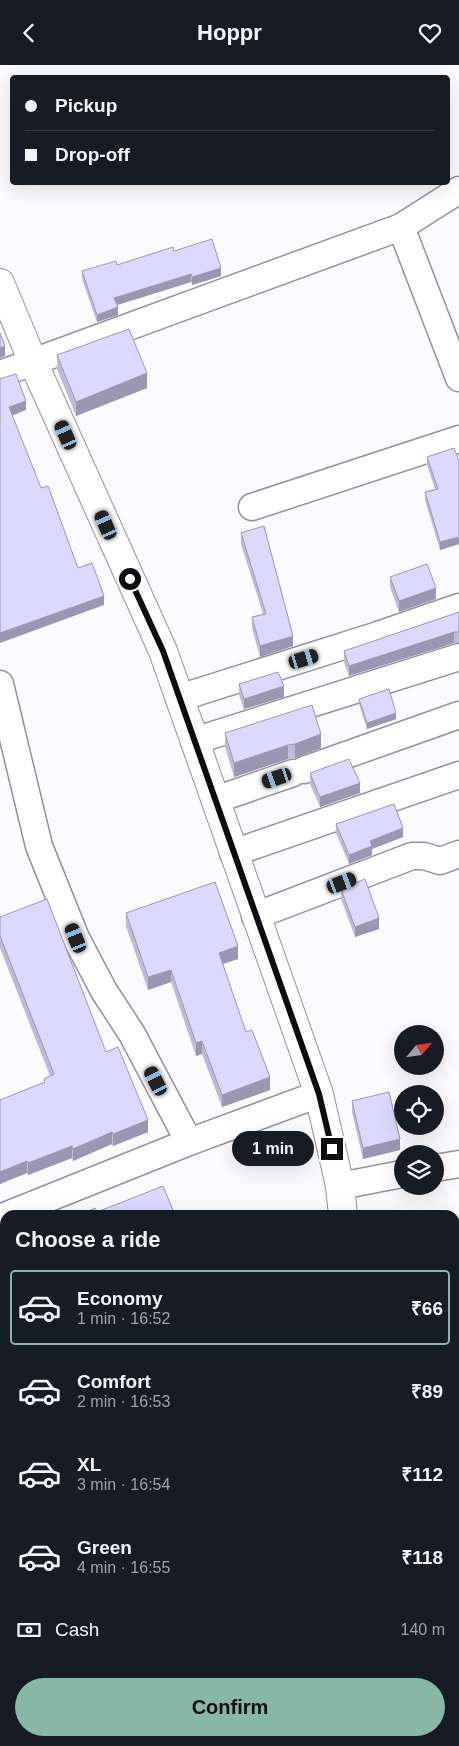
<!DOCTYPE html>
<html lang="en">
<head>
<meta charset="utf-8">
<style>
	body { margin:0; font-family:Helvetica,sans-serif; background:#242831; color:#f1f3f6; height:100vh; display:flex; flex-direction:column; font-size:19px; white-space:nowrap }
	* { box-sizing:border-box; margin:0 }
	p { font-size:16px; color:#9ea1a6 }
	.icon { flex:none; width:28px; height:28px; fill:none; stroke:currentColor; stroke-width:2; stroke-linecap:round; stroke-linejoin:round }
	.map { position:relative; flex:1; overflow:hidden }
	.sheet { position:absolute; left:0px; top:1145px; width:460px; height:536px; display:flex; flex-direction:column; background:#171b24; border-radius:15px 15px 0 0; box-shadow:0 5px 20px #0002 }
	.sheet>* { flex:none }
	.hud { position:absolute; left:10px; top:10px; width:440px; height:110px; border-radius:5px; box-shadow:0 5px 20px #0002; display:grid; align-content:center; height:110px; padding:0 15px; background:#171b24 }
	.needle { width:32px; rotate:61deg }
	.fabs { position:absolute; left:394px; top:960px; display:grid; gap:10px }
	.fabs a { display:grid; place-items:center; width:50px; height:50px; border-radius:50%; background:#171b24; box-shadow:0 5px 20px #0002; font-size:25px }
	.end { position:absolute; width:22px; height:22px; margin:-11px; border:6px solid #0d0c13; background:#fff; box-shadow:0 0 0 2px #fff }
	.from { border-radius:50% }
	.bubble { position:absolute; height:35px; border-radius:18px; background:#171b24; box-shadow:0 5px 20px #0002; font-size:16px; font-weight:700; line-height:35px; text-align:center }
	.car { position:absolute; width:15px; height:30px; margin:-15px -8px; border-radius:6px; box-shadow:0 0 4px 1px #0007; background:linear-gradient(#222 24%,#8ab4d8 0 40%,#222 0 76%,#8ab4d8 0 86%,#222 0) }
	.hud b { display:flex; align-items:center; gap:18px; height:48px; font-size:19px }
	.hud b+b { border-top:1px solid #363941 }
	.hud i { width:12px; height:12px; background:#f1f3f6 }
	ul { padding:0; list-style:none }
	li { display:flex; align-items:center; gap:15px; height:75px; margin:0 10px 8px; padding:0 5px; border:2px solid transparent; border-radius:5px }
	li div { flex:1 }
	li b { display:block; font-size:19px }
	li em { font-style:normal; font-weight:700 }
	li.current { border-color:#87b8a7 }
	li>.icon { width:45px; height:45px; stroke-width:1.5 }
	h2 { padding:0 15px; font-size:22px; line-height:60px }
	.pay { display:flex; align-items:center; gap:12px; height:55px; padding:0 15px; font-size:19px }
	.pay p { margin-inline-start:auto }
	.action { display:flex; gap:10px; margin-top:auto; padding:10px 15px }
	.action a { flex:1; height:58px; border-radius:30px; background:#87b8a7; color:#111; font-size:20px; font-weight:700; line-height:58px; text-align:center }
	header { display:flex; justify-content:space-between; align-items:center; height:65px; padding:0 15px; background:#171b24; font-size:22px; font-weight:700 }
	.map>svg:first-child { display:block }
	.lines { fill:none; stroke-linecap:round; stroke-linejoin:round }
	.minor-casing { stroke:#9290a3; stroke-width:29 }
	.tertiary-casing { stroke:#9290a3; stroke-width:30 }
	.minor { stroke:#fff; stroke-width:26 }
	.tertiary { stroke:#fff; stroke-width:28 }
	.wall { fill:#bebada }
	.shaded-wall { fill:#9b97b2 }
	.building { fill:#ddd8fe; stroke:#9b97b2 }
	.route { stroke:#0d0c13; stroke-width:6 }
</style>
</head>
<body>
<header><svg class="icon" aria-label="back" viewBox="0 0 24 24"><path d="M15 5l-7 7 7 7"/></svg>Hoppr<svg class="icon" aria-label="heart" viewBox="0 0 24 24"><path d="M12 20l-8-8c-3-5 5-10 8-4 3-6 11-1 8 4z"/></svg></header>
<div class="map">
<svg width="459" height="1681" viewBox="0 0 459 1681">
	<rect width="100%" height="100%" fill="#fbfaff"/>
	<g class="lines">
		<defs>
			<g id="minor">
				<polyline points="401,162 459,313"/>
				<polyline points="0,309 401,162 459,125"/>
				<polyline points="252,442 459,374"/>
				<polyline points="0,619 39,781 76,873 104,926 132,969 189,1077"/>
				<polyline points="179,633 375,571 459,542"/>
				<polyline points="194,676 459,592"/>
				<polyline points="304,705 459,650"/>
				<polyline points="215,735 293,708"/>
				<polyline points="233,788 459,710"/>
				<polyline points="255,851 412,791 424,791 440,796 459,789"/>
				<polyline points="435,1103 459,1099"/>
				<polyline points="340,1121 402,1109"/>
				<polyline points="7,1150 189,1077 319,1029"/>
				<polyline points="0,1242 5,1255"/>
				<polyline points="455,1644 459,1642"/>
				<polyline points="166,1676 167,1681"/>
			</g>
			<g id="tertiary">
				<polyline points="0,218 33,297 163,586 319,1029 340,1121 343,1150"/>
				<polyline points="377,1676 377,1681"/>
			</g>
		</defs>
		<use href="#minor" class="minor-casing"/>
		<use href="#tertiary" class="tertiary-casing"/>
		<use href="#minor" class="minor"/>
		<use href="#tertiary" class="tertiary"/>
	</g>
	<g class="wall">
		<polygon points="174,186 221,211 192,220 191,217 117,240 118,250 97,257 82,214 82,206 117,200"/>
		<polygon points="57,290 147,323 76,351 57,304"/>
		<polygon points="427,392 459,396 459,479 440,485 425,435 425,427 435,424 427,400"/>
		<polygon points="241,468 293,581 260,592 252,563 252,552 263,549 241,479"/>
		<polygon points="390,512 436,534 399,547 390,522"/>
		<polygon points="459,547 459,578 454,578 349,611 344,597 344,586"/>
		<polygon points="239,619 284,632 244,644 239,630"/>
		<polygon points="359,634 396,654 367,664 359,639"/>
		<polygon points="225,668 321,683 295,693 288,694 234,712 225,682"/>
		<polygon points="310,708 360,728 320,742 310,719"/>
		<polygon points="336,759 403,772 372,784 372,790 349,799 336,768"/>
		<polygon points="341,824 379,864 355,872 341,834"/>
		<polygon points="126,848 238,894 223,899 246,967 270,1025 222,1042 202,989 196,991 171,917 148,925 126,861"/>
		<polygon points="0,852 106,987 148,1067 113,1081 112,1079 73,1096 72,1093 28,1110 27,1108 0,1119 0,1035 44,1017 44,1014 50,1011 0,883"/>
		<polygon points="352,1036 400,1085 363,1094 352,1047"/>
		<polygon points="0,1317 5,1330 5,1522 0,1510"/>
		<polygon points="398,1676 439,1676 440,1681 399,1681"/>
	</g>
	<g class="shaded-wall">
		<polygon points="221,203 221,211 192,220 192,212"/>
		<polygon points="191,209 191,217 114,241 114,233"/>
		<polygon points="118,242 118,250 97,257 97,250"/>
		<polygon points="5,281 5,291 0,293 0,283"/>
		<polygon points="147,308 147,323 76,351 76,337"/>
		<polygon points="26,336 26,345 9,352 9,342"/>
		<polygon points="459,472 459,479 440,485 440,477"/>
		<polygon points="436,523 436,534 399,547 399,536"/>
		<polygon points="104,531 104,540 0,578 0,568"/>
		<polygon points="454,567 454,578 349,611 349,601"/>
		<polygon points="293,571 293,581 260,592 260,581"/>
		<polygon points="284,621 284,632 244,644 244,634"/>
		<polygon points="396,648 396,654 367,664 367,658"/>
		<polygon points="321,669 321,683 295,693 295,679"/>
		<polygon points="288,680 288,694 234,712 234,698"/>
		<polygon points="360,718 360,728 320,742 320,732"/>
		<polygon points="403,763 403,772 372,784 372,790 349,799 349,790 370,776"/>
		<polygon points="379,853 379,864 355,872 355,862"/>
		<polygon points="238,881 238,894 219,900 219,888"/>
		<polygon points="171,905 171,917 148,925 148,912"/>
		<polygon points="202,976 202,989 196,991 196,978"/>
		<polygon points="270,1012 270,1025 222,1042 222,1030"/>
		<polygon points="148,1055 148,1067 113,1081 113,1069"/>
		<polygon points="112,1067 112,1079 73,1096 73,1084"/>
		<polygon points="400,1074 400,1085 363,1094 363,1083"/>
		<polygon points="72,1081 72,1093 28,1110 28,1098"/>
		<polygon points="27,1096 27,1108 0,1119 0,1107"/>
		<polygon points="59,1676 89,1676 77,1681 55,1681 58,1677"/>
		<polygon points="205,1676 213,1676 205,1679"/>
	</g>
	<g class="building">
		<polygon points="212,174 221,203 192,212 191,209 114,233 118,242 97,250 82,206 116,196 117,200 173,182 174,186"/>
		<polygon points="129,264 147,308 76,337 57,290"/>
		<polygon points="0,268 5,281 0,283"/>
		<polygon points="16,309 26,336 9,342 41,423 48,421 78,503 92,498 104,531 0,568 0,314"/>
		<polygon points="454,383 459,396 459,472 440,477 425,427 438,424 427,392"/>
		<polygon points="264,461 293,571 260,581 252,552 266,549 241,468"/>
		<polygon points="427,499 436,523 399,536 390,512"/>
		<polygon points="459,547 459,567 454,567 349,601 344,586"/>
		<polygon points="278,607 284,621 244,634 239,619"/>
		<polygon points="389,624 396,648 367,658 359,634"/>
		<polygon points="312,640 321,669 295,679 288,680 234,698 225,668"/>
		<polygon points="349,694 360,718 320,732 310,708"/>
		<polygon points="394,739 403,763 370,776 372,781 349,790 336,759"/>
		<polygon points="365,814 379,853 355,862 341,824"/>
		<polygon points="215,817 238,881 219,888 246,967 252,965 270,1012 222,1030 202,976 196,978 171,905 148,912 126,848"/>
		<polygon points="47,834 106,987 118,982 148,1055 113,1069 112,1067 73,1084 72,1081 28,1098 27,1096 0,1107 0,1035 45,1017 44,1014 54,1009 0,871 0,852"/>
		<polygon points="389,1027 400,1074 363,1083 352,1036"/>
		<polygon points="163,1121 175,1150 80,1150 95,1143 97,1147"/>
		<polygon points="0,1317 5,1330 5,1510 0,1498"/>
		<polygon points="5,1590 5,1676 59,1676 58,1677 59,1680 55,1681 0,1681 0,1592"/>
		<rect x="223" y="1676" width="41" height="5"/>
		<polygon points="401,1676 439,1676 440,1681 402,1681"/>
	</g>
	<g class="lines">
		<polyline class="route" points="130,514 163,586 319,1029 332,1084"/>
	</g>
</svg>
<div class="fabs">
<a><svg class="needle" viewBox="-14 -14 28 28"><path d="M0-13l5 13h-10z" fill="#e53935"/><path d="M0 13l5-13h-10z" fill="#9ea1a6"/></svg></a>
<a><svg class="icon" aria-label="locate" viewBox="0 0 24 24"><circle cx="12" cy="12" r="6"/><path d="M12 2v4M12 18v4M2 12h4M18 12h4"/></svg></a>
<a><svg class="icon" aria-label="layers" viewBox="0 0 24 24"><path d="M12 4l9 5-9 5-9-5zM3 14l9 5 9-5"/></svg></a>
</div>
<i class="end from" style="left:130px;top:514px"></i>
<i class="end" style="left:332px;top:1084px"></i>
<div class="bubble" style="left:232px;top:1066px;width:82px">1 min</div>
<i class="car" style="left:66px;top:370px;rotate:336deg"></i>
<i class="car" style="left:106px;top:460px;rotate:336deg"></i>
<i class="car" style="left:304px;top:594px;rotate:73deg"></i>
<i class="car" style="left:277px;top:713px;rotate:251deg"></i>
<i class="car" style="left:342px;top:818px;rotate:69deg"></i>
<i class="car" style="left:76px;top:873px;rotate:338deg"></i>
<i class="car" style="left:156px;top:1016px;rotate:333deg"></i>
<div class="hud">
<b><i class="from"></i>Pickup</b>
<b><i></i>Drop-off</b>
</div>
<section class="sheet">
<h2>Choose a ride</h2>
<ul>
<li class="current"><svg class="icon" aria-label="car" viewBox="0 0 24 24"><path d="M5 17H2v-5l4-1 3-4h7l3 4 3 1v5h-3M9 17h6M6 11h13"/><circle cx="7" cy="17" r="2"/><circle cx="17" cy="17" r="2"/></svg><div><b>Economy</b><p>1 min · 16:52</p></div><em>₹66</em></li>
<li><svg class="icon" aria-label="car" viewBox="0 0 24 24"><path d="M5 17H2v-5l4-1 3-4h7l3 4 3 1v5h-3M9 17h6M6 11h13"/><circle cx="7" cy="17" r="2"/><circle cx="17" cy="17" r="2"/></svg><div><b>Comfort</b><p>2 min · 16:53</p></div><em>₹89</em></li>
<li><svg class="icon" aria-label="car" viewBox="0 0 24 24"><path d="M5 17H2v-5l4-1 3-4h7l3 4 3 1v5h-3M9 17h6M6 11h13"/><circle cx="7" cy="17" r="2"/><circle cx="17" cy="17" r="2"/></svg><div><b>XL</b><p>3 min · 16:54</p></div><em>₹112</em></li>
<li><svg class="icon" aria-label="car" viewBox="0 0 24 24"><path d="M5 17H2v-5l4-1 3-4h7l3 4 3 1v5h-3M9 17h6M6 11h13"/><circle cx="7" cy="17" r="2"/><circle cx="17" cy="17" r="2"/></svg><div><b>Green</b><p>4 min · 16:55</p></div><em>₹118</em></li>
</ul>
<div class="pay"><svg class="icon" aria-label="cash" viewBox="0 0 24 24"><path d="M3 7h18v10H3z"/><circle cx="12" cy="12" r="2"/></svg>Cash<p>140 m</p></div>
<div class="action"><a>Confirm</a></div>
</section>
</div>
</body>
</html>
